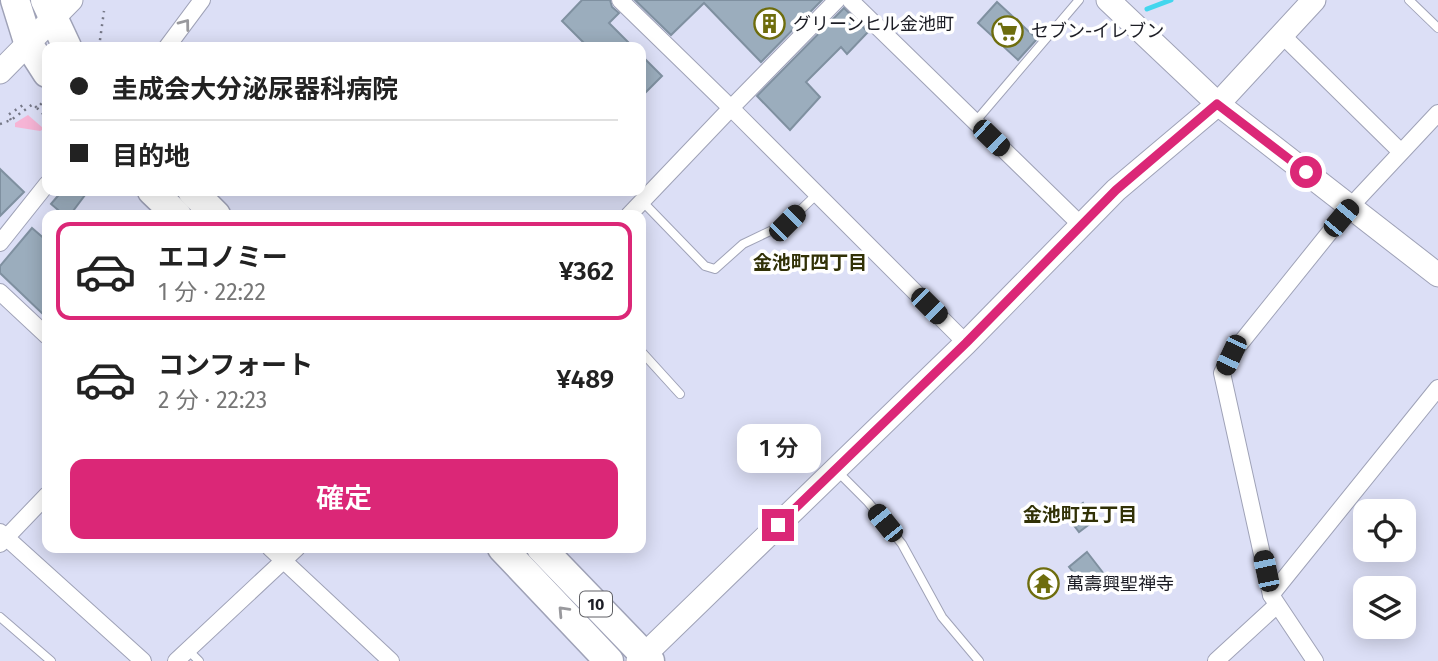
<!DOCTYPE html>
<html lang="ja">
<head>
<meta charset="utf-8">
<style>
	body { margin:0; font-family:"Fira Sans","Noto Sans JP",sans-serif; background:#f6f6f6; color:#222; height:100vh; display:flex; flex-direction:column; font-size:26px; white-space:nowrap }
	* { box-sizing:border-box; margin:0 }
	p { font-size:23px; color:#767676 }
	.icon { flex:none; width:38px; height:38px; fill:none; stroke:currentColor; stroke-width:2; stroke-linecap:round; stroke-linejoin:round }
	.map { position:relative; flex:1; overflow:hidden }
	.panel { position:absolute; left:42px; top:210px; width:604px; height:343px; display:flex; flex-direction:column; background:#fff; border-radius:14px; box-shadow:0 4px 18px #0003 }
	.panel>* { flex:none }
	.banner { position:absolute; left:42px; top:42px; width:604px; height:154px; border-radius:14px; box-shadow:0 4px 18px #0003; display:grid; align-content:center; height:154px; padding:0 28px; background:#fff }
	.fabs { position:absolute; left:1353px; top:499px; display:grid; gap:14px }
	.fabs a { display:grid; place-items:center; width:63px; height:63px; border-radius:14px; background:#fff; box-shadow:0 4px 18px #0003; font-size:35px }
	.end { position:absolute; width:32px; height:32px; margin:-16px; border:9px solid #db2777; background:#fff; box-shadow:0 0 0 4px #fff }
	.from { border-radius:50% }
	.bubble { position:absolute; height:49px; border-radius:14px; background:#fff; box-shadow:0 4px 18px #0003; font-size:23px; font-weight:600; line-height:49px; text-align:center }
	.car { position:absolute; width:21px; height:42px; margin:-21px -10px; border-radius:9px; box-shadow:0 0 5px 2px #0007; background:linear-gradient(#222 24%,#8ab4d8 0 40%,#222 0 76%,#8ab4d8 0 86%,#222 0) }
	.banner b { display:flex; align-items:center; gap:24px; height:66px; font-size:26px }
	.banner b+b { border-top:2px solid #e0e0e0 }
	.banner i { width:18px; height:18px; background:#222 }
	ul { padding:12px 0 0; list-style:none }
	li { display:flex; align-items:center; gap:21px; height:98px; margin:0 14px 10px; padding:0 14px; border:4px solid transparent; border-radius:14px }
	li div { flex:1 }
	li b { display:block; font-size:26px }
	li em { font-style:normal; font-weight:600 }
	li.current { border-color:#db2777 }
	li>.icon { width:63px; height:63px; stroke-width:1.5 }
	.cta { display:flex; gap:14px; margin-top:auto; padding:14px 28px }
	.cta a { flex:1; height:80px; border-radius:14px; background:#db2777; color:#fff; font-size:28px; font-weight:600; line-height:80px; text-align:center }
	.map>svg:first-child { display:block }
	.green { fill:#f6b4d5 }
	.lines { fill:none; stroke-linecap:round; stroke-linejoin:round }
	.stream { stroke:#43d6ee; stroke-width:5 }
	.building { fill:#9badbd; stroke:#7f90a0; stroke-width:2 }
	.lane-casing { stroke:#9fa2b7; stroke-width:10 }
	.street-casing { stroke:#9fa2b7; stroke-width:18 }
	.secondary-casing { stroke:#9fa2b7; stroke-width:25 }
	.highway-casing { stroke:#9fa2b7; stroke-width:31 }
	.path { stroke:#757786; stroke-width:2.5; stroke-dasharray:2 5; stroke-linecap:butt }
	.lane { stroke:#fff; stroke-width:8 }
	.street { stroke:#fff; stroke-width:16 }
	.secondary { stroke:#fff; stroke-width:23 }
	.highway { stroke:#fff; stroke-width:28 }
	.oneway { stroke:#99999d }
	.route { stroke:#db2777; stroke-width:9 }
	.labels { text-anchor:middle; stroke-width:7; stroke-linejoin:round; paint-order:stroke }
	.shield { fill:#fff; stroke:#606166; stroke-width:2 }
	.shield-label { font-size:16px; font-weight:bold; fill:#1c1d25 }
	.poi-label { font-size:18px; fill:#1c1d25; stroke:#fff; text-anchor:start }
	.neighbourhood-label { font-size:19px; font-weight:bold; fill:#313106; stroke:#fff }
</style>
</head>
<body>
<div class="map">
<svg width="1438" height="661" viewBox="0 0 1438 661">
	<rect width="100%" height="100%" fill="#dcdff6"/>
	<polygon class="green" points="28,115 43,128 42,130 40,131 15,127 15,123"/>
	<g class="lines">
		<polyline class="stream" points="1147,9 1171,0"/>
	</g>
	<g class="building">
		<polygon points="582,0 610,0 612,7 619,13 609,23 633,47 588,47 562,21"/>
		<polygon points="635,0 822,0 761,62 704,3 671,35"/>
		<polygon points="997,2 1037,39 1018,60 978,23"/>
		<polygon points="844,8 868,32 847,54 841,47 806,82 820,97 790,130 757,96"/>
		<polygon points="640,54 662,76 640,98"/>
		<polygon points="0,169 24,192 0,216"/>
		<polygon points="62,191 88,191 70,215 64,215 51,204"/>
		<polygon points="32,228 47,241 47,318 0,273 0,266"/>
		<polygon points="1083,503 1095,520 1079,532 1066,515"/>
		<polygon points="1087,552 1104,574 1086,588 1069,567"/>
	</g>
	<g class="lines">
		<defs>
			<g id="lane">
				<polyline points="1409,0 1438,28"/>
				<polyline points="975,122 1079,0"/>
				<polyline points="642,201 705,266 715,269 743,244 787,223 817,194"/>
				<polyline points="640,350 680,394"/>
				<polyline points="837,471 868,502 902,544 942,617 979,661"/>
				<polyline points="0,617 51,661"/>
				<polyline points="188,650 199,661"/>
			</g>
			<g id="street">
				<polyline points="620,0 731,108 629,215"/>
				<polyline points="837,0 731,108 966,343"/>
				<polyline points="850,0 1081,225"/>
				<polyline points="1282,35 1401,152"/>
				<polyline points="167,47 202,0"/>
				<polyline points="0,243 47,184"/>
				<polyline points="0,292 47,336"/>
				<polyline points="0,532 143,661"/>
				<polyline points="0,544 47,495"/>
				<polyline points="270,548 391,661"/>
				<polyline points="1271,595 1438,388"/>
				<polyline points="176,661 297,548"/>
				<polyline points="1216,661 1277,605"/>
				<polyline points="1315,661 1271,595 1222,373 1231,355 1350,207 1438,113"/>
			</g>
			<g id="secondary">
				<polyline points="1108,0 1218,104 1438,275"/>
				<polyline points="0,72 71,0"/>
				<polyline points="638,661 966,343 1116,190 1218,104 1314,0"/>
			</g>
			<g id="highway">
				<polyline points="15,0 29,45 47,73"/>
				<polyline points="45,0 67,47"/>
				<polyline points="152,191 177,215"/>
				<polyline points="192,191 216,215"/>
				<polyline points="502,548 609,661"/>
				<polyline points="541,548 650,661"/>
			</g>
		</defs>
		<use href="#lane" class="lane-casing"/>
		<use href="#street" class="street-casing"/>
		<use href="#secondary" class="secondary-casing"/>
		<use href="#highway" class="highway-casing"/>
		<g class="path">
			<polyline points="99,47 104,11"/>
			<polyline points="37,108 47,118"/>
			<polyline points="11,120 8,115 23,105"/>
			<polyline points="0,124 11,120 33,104 37,108 47,98"/>
		</g>
		<use href="#lane" class="lane"/>
		<use href="#street" class="street"/>
		<use href="#secondary" class="secondary"/>
		<use href="#highway" class="highway"/>
	</g>
	<defs><path id="oneway-chevron" d="M-2-3.5L2.5 0L-2 3.5" fill="none" stroke-width="1.6" stroke-linecap="round" stroke-linejoin="round" transform="scale(1.75)"/></defs>
	<g class="oneway">
		<use href="#oneway-chevron" transform="translate(185 24) rotate(-53)"/>
		<use href="#oneway-chevron" transform="translate(563 611) rotate(-133)"/>
	</g>
	<g class="lines">
		<polyline class="route" points="778,525 966,343 1116,190 1217,104 1306,172"/>
	</g>
	<defs>
		<symbol id="building-ring" viewBox="-11 -11 22 22"><circle r="9.5" fill="#fff" stroke="#6e6d0d" stroke-width="1.5"/><path d="M-4-6H4V6H1V3H-1V6H-4ZM-2.5-4.3h1.7v1.8h-1.7ZM.8-4.3h1.7v1.8H.8ZM-2.5-1h1.7V.8h-1.7ZM.8-1h1.7V.8H.8Z" fill="#6e6d0d"/></symbol>
		<symbol id="supermarket-ring" viewBox="-11 -11 22 22"><circle r="9.5" fill="#fff" stroke="#6e6d0d" stroke-width="1.5"/><path d="M-6-5.5h2.5l.6 2H6L4.5 2H-2.5L-4.4-4H-6ZM-1.5 3.2a1.3 1.3 0 1 0 .1 0ZM3 3.2a1.3 1.3 0 1 0 .1 0Z" fill="#6e6d0d"/></symbol>
		<symbol id="temple-ring" viewBox="-11 -11 22 22"><circle r="9.5" fill="#fff" stroke="#6e6d0d" stroke-width="1.5"/><path d="M0-6L5-2H3V0L6.5 2.5H4V6H1.5V3h-3V6H-4V2.5H-6.5L-3 0V-2H-5Z" fill="#6e6d0d"/></symbol>
	</defs>
	<g fill-rule="evenodd">
		<use href="#building-ring" x="752" y="6" width="35" height="35"/>
		<use href="#supermarket-ring" x="990" y="14" width="35" height="35"/>
		<use href="#temple-ring" x="1026" y="566" width="35" height="35"/>
	</g>
	<g class="labels">
		<rect class="shield" x="580" y="591.5" width="32" height="25" rx="5"/>
		<g class="shield-label">
			<text x="596" y="610">10</text>
		</g>
		<g class="poi-label">
			<text x="793" y="30">グリーンヒル金池町</text>
			<text x="1031" y="37">セブン-イレブン</text>
			<text x="1066" y="590">萬壽興聖禅寺</text>
		</g>
		<g class="neighbourhood-label">
			<text x="810" y="269">金池町四丁目</text>
			<text x="1080" y="521">金池町五丁目</text>
		</g>
	</g>
</svg>
<div class="fabs">
<a><svg class="icon" aria-label="locate" viewBox="0 0 24 24"><circle cx="12" cy="12" r="6"/><path d="M12 2v4M12 18v4M2 12h4M18 12h4"/></svg></a>
<a><svg class="icon" aria-label="layers" viewBox="0 0 24 24"><path d="M12 4l9 5-9 5-9-5zM3 14l9 5 9-5"/></svg></a>
</div>
<i class="end from" style="left:1306px;top:172px"></i>
<i class="end" style="left:778px;top:525px"></i>
<div class="bubble" style="left:737px;top:424px;width:84px">1 分</div>
<i class="car" style="left:991px;top:138px;rotate:134deg"></i>
<i class="car" style="left:1341px;top:218px;rotate:40deg"></i>
<i class="car" style="left:787px;top:223px;rotate:45deg"></i>
<i class="car" style="left:929px;top:306px;rotate:135deg"></i>
<i class="car" style="left:1231px;top:355px;rotate:205deg"></i>
<i class="car" style="left:885px;top:523px;rotate:321deg"></i>
<i class="car" style="left:1266px;top:571px;rotate:348deg"></i>
<div class="banner">
<b><i class="from"></i>圭成会大分泌尿器科病院</b>
<b><i></i>目的地</b>
</div>
<section class="panel">
<ul>
<li class="current"><svg class="icon" aria-label="car" viewBox="0 0 24 24"><path d="M5 17H2v-5l4-1 3-4h7l3 4 3 1v5h-3M9 17h6M6 11h13"/><circle cx="7" cy="17" r="2"/><circle cx="17" cy="17" r="2"/></svg><div><b>エコノミー</b><p>1 分 · 22:22</p></div><em>¥362</em></li>
<li><svg class="icon" aria-label="car" viewBox="0 0 24 24"><path d="M5 17H2v-5l4-1 3-4h7l3 4 3 1v5h-3M9 17h6M6 11h13"/><circle cx="7" cy="17" r="2"/><circle cx="17" cy="17" r="2"/></svg><div><b>コンフォート</b><p>2 分 · 22:23</p></div><em>¥489</em></li>
</ul>
<div class="cta"><a>確定</a></div>
</section>
</div>
</body>
</html>
